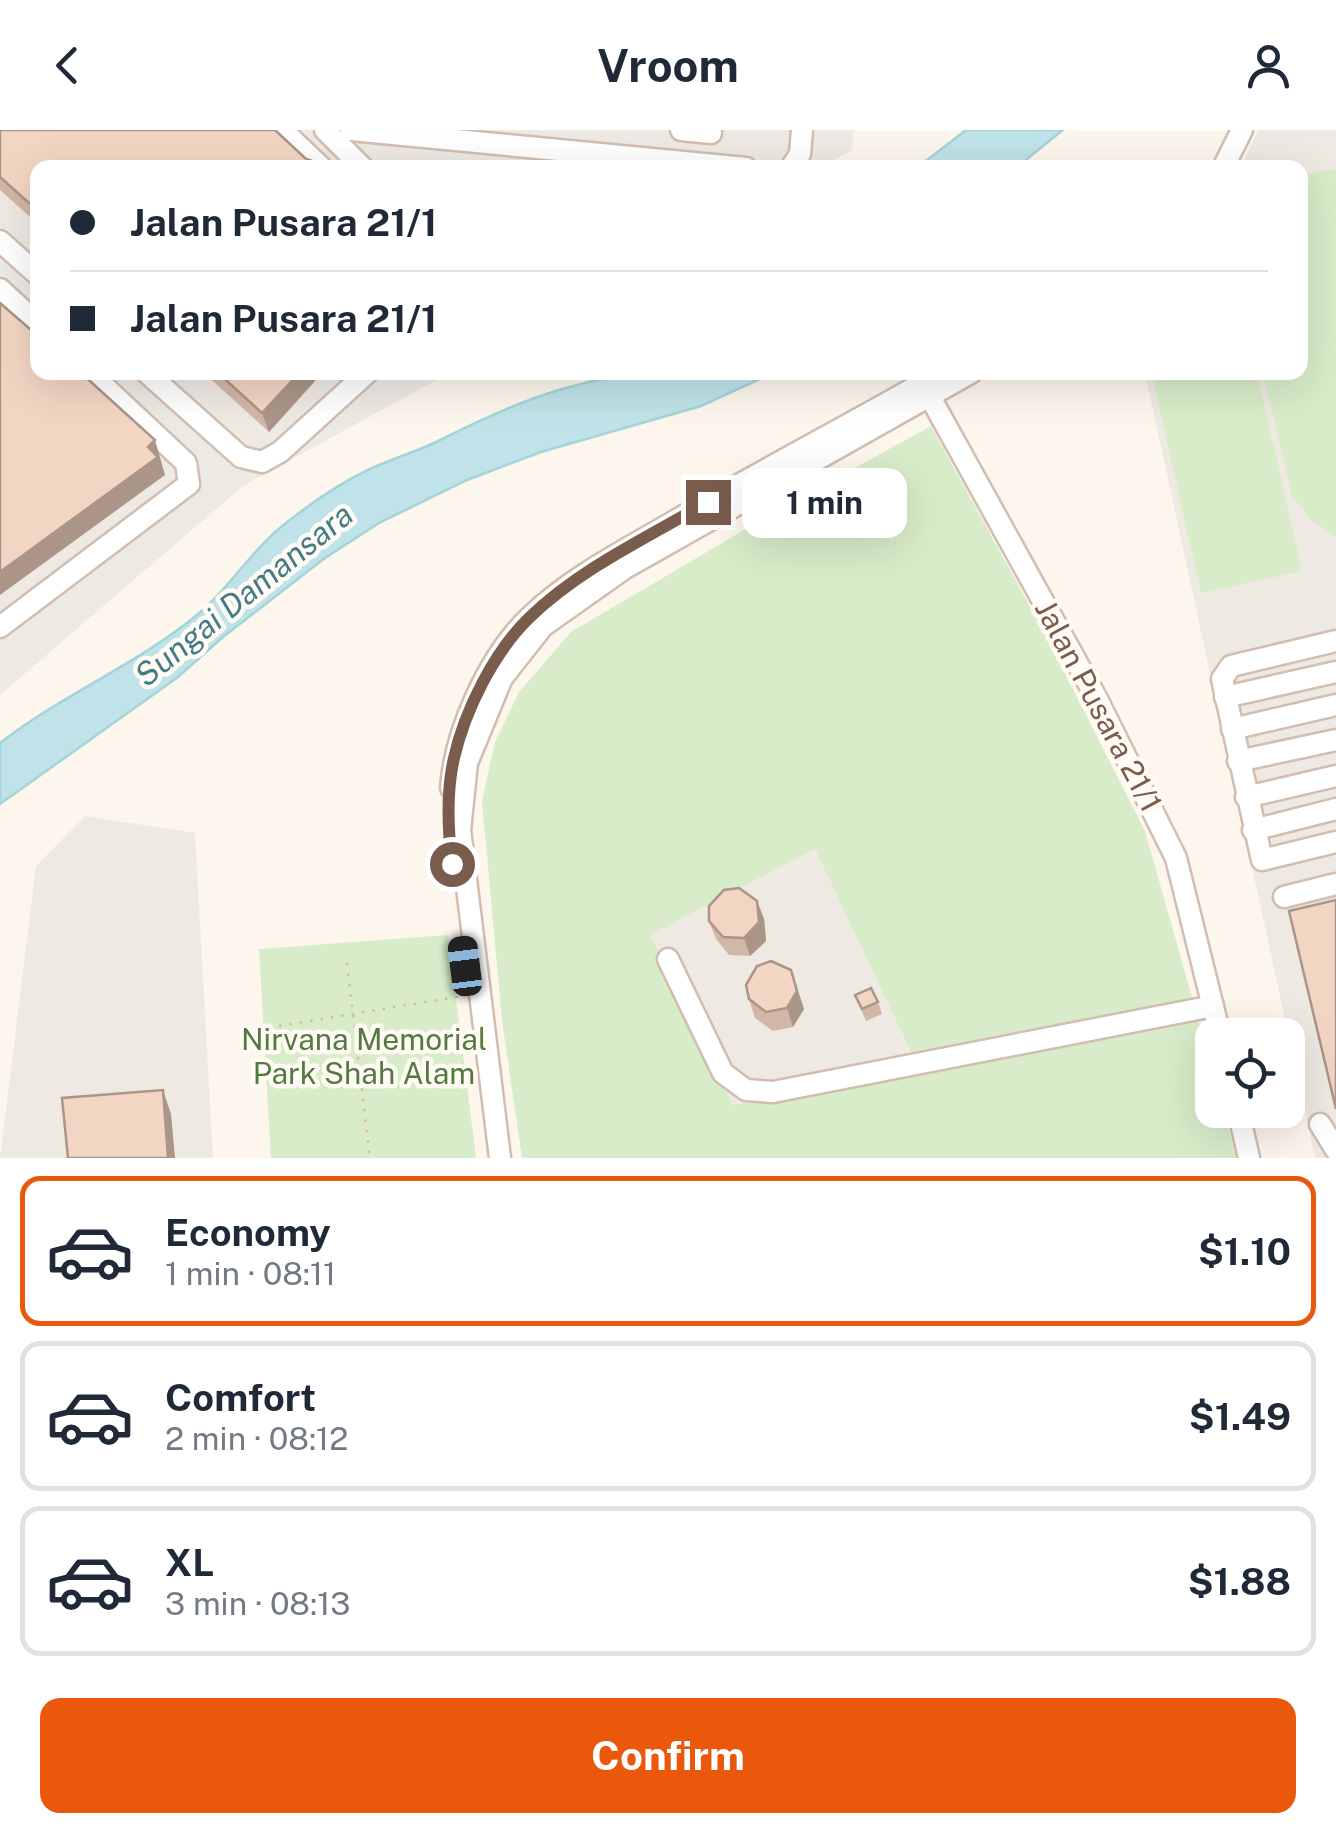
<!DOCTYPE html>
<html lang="en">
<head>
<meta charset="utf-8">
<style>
	body { margin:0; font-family:"Public Sans",sans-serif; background:#f6f6f7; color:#1f2937; height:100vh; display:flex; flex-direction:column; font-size:38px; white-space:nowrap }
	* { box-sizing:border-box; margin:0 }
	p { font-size:32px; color:#747a83 }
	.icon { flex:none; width:55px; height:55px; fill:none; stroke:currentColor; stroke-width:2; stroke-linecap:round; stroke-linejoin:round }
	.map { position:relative; height:1028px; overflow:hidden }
	.panel { display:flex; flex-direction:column; background:#fff; flex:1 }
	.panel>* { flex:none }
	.banner { position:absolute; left:30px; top:30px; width:1278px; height:220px; border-radius:20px; box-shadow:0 10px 40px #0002; display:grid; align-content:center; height:220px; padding:0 40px; background:#fff }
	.fabs { position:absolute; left:1195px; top:888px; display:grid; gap:20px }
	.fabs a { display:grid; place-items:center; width:110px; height:110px; border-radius:20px; background:#fff; box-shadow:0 10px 40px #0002; font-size:50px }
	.end { position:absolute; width:45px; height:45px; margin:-22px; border:12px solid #7a5c4d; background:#fff; box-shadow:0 0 0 5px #fff }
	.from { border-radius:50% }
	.bubble { position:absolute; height:70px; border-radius:20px; background:#fff; box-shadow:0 10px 40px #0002; font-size:32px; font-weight:700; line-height:70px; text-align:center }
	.car { position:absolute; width:30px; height:60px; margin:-30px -15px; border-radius:12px; box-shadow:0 0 8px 2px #0007; background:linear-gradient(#222 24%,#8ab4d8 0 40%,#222 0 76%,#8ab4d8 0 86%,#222 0) }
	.banner b { display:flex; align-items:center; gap:35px; height:95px; font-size:38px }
	.banner b+b { border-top:2px solid #e0e1e3 }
	.banner i { width:25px; height:25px; background:#1f2937 }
	ul { padding:18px 0 0; list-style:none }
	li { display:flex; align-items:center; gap:30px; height:150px; margin:0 20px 15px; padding:0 20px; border:5px solid #e0e1e3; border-radius:20px }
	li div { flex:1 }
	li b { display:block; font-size:38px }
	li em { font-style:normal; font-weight:700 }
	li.active { border-color:#ea580c }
	li>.icon { width:90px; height:90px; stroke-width:1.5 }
	.button { display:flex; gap:20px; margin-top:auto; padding:20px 40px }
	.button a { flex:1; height:115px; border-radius:20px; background:#ea580c; color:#fff; font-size:40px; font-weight:700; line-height:115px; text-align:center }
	header { display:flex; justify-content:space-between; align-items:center; height:130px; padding:0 40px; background:#fff; font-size:45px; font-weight:700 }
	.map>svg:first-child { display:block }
	.industrial { fill:#efe9e4 }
	.green { fill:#d8ecc9; fill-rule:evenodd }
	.water { fill:#bfe3e8; stroke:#a5d3da; stroke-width:2.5 }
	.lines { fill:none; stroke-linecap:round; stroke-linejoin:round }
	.minor-casing { stroke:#d1beb0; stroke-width:25 }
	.path { stroke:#d9b8a5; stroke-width:2.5; stroke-dasharray:2.5 8; stroke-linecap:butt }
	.minor { stroke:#fff; stroke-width:20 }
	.wall { fill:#d1b7a8 }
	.shaded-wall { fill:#aa9588 }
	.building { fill:#f3d5c3; stroke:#aa9588; stroke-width:2.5 }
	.route { stroke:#7a5c4d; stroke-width:12 }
	.labels { text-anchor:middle; stroke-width:9; stroke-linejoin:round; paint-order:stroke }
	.street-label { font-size:30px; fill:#7a5c4d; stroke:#fffaf3 }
	.park-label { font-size:30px; fill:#537a41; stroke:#fffaf3 }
	.water-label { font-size:32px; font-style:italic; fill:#437c86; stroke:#fffaf3 }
</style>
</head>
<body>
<header><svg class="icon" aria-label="back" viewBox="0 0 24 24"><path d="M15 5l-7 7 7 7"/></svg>Vroom<svg class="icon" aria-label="person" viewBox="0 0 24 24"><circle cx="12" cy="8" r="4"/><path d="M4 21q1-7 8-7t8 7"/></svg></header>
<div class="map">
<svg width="1336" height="1028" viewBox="0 0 1336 1028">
	<rect width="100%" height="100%" fill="#fdf6ec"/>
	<g class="industrial">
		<polygon points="0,0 854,0 852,20 820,38 38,38 38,242 449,243 243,356 0,565"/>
		<polygon points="1258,0 1336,0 1336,1028 1315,1028 1145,243 1300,242 1300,38 1241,37"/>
		<polygon points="85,686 195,703 213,1028 0,1028 36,736"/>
		<polygon points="815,719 918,939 733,975 649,805"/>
	</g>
	<g class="green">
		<polygon points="1336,39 1336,407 1310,389 1292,366 1263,243 1300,242 1300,50 1315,42"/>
		<polygon points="1160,243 1257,243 1302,441 1201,463 1154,253"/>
		<path d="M931,296L1044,502L1145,701L1212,938V980H1224L1236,1028H522L502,890L482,671L495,612L519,562L571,502L766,387ZM815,719L918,938L733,975L650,805Z"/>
		<polygon points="448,805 476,1028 271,1028 259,819"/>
	</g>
	<g class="water">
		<polygon points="966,0 1063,0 1017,37 918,37"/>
		<path d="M641,242L773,243L701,276L541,322L467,350L379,393L325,428L223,507L178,547L0,674V613C62,565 136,535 197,485C229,459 249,423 281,397C307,376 340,353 370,339C391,329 413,323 434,313C508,276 558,254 641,242Z"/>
	</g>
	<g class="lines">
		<defs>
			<g id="minor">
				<polyline points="282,0 322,38"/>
				<polyline points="325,0 363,38"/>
				<polyline points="351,0 746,38"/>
				<polyline points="681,0 711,3"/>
				<polyline points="791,38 800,24 802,0"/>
				<polyline points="1223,38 1242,0"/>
				<polyline points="0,111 38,145"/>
				<polyline points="0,159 38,194"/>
				<polyline points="146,242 241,327 262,332 280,322 368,242"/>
				<polyline points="924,256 1096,567 1176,728 1220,905"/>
				<polyline points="0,497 189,354 186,333 89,242"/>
				<polyline points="1336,511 1231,536 1222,549 1262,730 1336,712"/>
				<polyline points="1225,567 1336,542"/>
				<polyline points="1232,599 1336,575"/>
				<polyline points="1238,631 1336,610"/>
				<path d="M451,658C455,602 488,528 529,488C570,448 625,420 675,391C763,340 853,293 942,242"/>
				<polyline points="1246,667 1336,646"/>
				<polyline points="1253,700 1336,679"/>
				<polyline points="1284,767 1336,754"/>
				<polyline points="668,829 723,943 746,960 773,962 1213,876"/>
				<polyline points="1238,980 1249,1028"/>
				<polyline points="1320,994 1336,1020"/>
				<polyline points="500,1028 460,700 467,633 502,548 543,496 625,438 972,242"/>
			</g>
		</defs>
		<use href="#minor" class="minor-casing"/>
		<g class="path">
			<polyline points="347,833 370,1028"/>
			<polyline points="279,896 462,866"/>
		</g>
		<use href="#minor" class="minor"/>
	</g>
	<g class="wall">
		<polygon points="0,0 38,38 38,94 0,60"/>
		<polygon points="203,242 323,242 269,302"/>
		<polygon points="757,771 764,789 766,811 750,826 729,825 716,809 709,791"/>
		<polygon points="791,840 804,879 793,897 773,901 755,888 749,869"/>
		<polygon points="855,865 878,872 882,884 866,891"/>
	</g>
	<g class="shaded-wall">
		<polygon points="300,242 323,242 269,302 262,283"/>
		<polygon points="155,310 165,345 0,465 0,442"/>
		<polygon points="757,771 764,789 766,811 750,826 744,808"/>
		<polygon points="791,840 804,879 793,897 787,878"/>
		<polygon points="163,960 171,984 175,1028 168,1028"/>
	</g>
	<g class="building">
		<polygon points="0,0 275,0 306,29 319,33 325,38 38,38 38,81 0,47"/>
		<polygon points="0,173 38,206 38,242 80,242 155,310 148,317 158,327 0,442"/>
		<polygon points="217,242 300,242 262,283"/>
		<polygon points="739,758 757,771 759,792 744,808 723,807 709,791 709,776 724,760"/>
		<polygon points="1336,770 1336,979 1289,781"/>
		<polygon points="771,831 791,840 797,861 787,878 766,882 749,869 746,855 757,836"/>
		<polygon points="871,858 878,872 862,879 855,865"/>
		<polygon points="163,960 168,1028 68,1028 62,968"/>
	</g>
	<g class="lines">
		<path class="route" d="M452,734C448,701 446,662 454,628C465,580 494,522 529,488C579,439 648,407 708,372"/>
	</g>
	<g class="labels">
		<g class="street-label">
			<text transform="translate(1098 576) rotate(62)" y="10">Jalan Pusara 21/1</text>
		</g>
		<g class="park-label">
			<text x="364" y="920">Nirvana Memorial<tspan x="364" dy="34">Park Shah Alam</tspan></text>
		</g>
		<g class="water-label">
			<text transform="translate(244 465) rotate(-39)" y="11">Sungai Damansara</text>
		</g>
	</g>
</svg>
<div class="fabs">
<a><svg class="icon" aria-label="locate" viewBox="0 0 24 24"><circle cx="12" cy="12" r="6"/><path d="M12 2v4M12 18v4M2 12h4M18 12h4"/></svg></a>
</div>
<i class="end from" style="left:452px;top:734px"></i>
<i class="end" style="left:708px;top:372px"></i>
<div class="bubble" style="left:742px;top:338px;width:165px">1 min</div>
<i class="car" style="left:465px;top:836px;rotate:353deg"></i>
<div class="banner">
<b><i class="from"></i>Jalan Pusara 21/1</b>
<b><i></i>Jalan Pusara 21/1</b>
</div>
</div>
<section class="panel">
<ul>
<li class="active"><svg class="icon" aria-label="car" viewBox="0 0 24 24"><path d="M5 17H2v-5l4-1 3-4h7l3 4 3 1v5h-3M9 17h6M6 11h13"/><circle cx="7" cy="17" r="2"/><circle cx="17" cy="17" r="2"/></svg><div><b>Economy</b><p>1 min · 08:11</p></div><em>$1.10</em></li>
<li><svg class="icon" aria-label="car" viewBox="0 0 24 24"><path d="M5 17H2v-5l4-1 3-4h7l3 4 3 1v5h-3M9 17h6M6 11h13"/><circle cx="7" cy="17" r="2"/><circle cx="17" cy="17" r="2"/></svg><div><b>Comfort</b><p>2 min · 08:12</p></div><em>$1.49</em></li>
<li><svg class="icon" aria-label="car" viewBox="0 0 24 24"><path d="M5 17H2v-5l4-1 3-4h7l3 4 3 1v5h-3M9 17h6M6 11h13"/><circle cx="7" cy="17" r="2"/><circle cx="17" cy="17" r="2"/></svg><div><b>XL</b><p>3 min · 08:13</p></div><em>$1.88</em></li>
</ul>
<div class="button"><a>Confirm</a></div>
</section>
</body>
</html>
